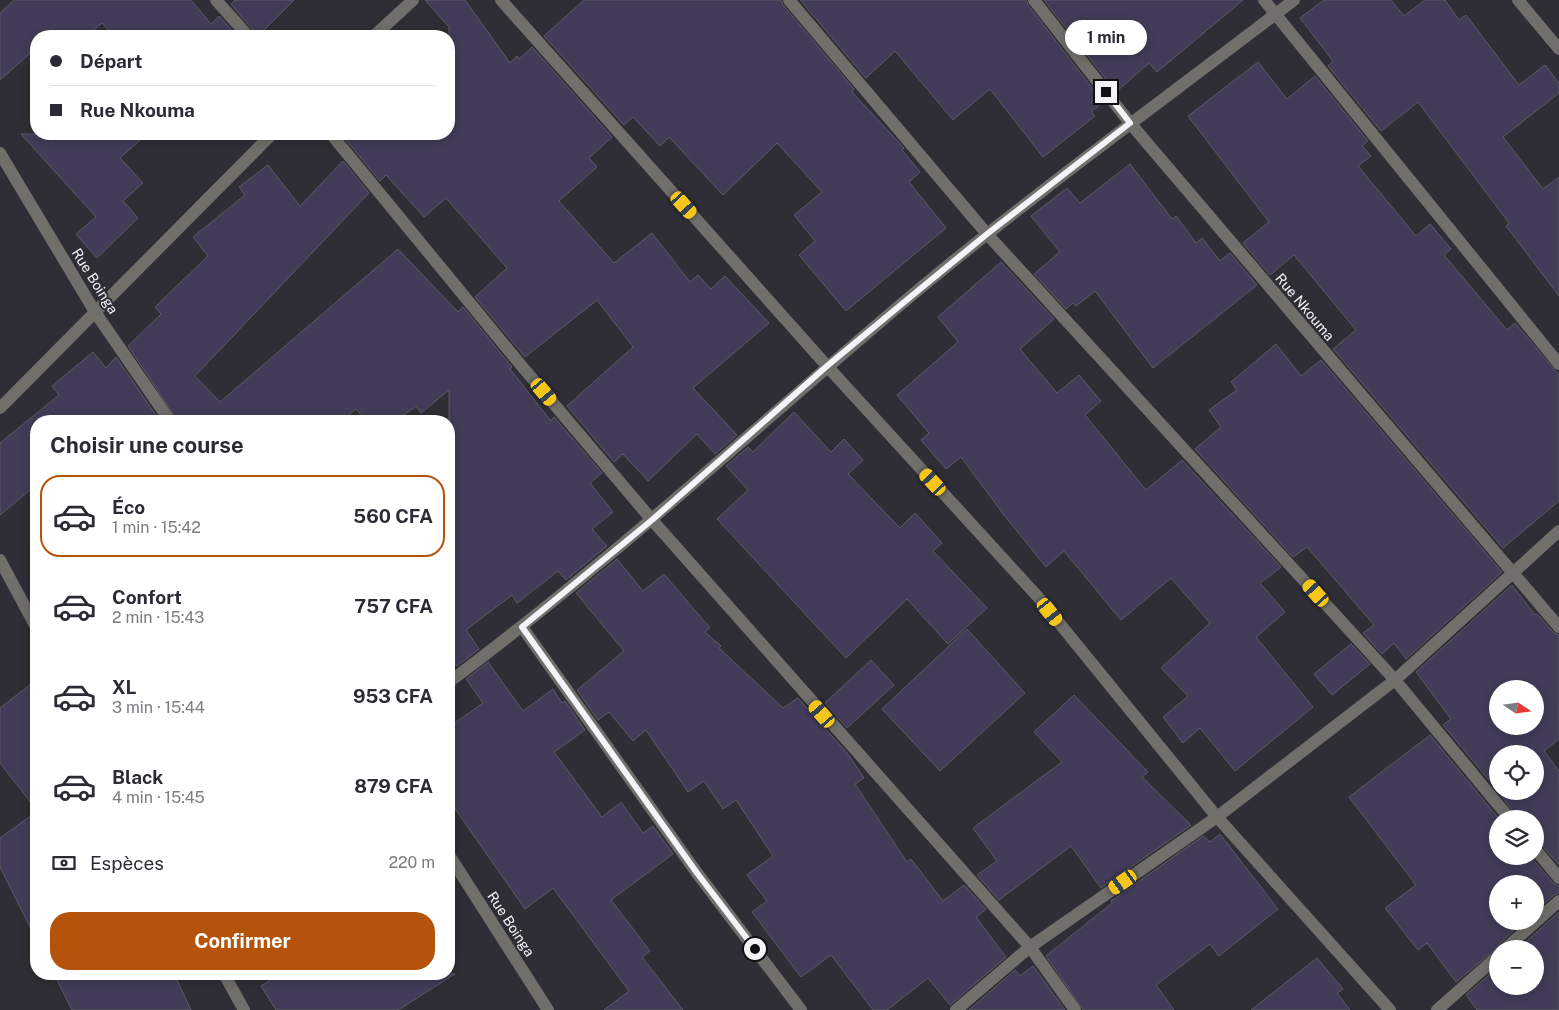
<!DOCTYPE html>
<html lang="fr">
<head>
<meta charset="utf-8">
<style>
	body { margin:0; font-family:"Public Sans",sans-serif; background:#f7f7f7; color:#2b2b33; height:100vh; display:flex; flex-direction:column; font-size:19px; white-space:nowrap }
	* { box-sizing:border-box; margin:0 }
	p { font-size:16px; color:#7c7c81 }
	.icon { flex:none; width:28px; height:28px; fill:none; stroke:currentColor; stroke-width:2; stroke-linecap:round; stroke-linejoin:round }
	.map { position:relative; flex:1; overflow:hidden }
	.drawer { position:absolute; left:30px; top:415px; width:425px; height:565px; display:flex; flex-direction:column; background:#fff; border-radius:20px; box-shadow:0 2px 12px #0003 }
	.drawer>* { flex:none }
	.banner { position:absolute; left:30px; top:30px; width:425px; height:110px; border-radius:20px; box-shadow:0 2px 12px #0003; display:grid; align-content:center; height:110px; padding:0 20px; background:#fff }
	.needle { width:32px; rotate:103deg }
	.buttons { position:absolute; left:1489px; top:680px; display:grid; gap:10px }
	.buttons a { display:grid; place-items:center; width:55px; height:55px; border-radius:50%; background:#fff; box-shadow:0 2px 12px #0003; font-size:25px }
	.end { position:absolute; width:22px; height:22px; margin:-11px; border:6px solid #f4f3f8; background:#111; box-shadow:0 0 0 2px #111 }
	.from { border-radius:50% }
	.bubble { position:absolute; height:35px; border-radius:18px; background:#fff; box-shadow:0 2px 12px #0003; font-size:16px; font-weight:700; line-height:35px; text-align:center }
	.car { position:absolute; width:15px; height:30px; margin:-15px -8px; border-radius:6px; box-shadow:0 0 4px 1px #0007; background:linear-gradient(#f5c518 24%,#345 0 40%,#f5c518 0 76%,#345 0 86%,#f5c518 0) }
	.banner b { display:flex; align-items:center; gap:18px; height:48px; font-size:19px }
	.banner b+b { border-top:1px solid #e1e1e2 }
	.banner i { width:12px; height:12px; background:#2b2b33 }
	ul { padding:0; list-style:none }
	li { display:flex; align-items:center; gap:15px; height:82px; margin:0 10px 8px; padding:0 10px; border:2px solid transparent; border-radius:20px }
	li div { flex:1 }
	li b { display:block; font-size:19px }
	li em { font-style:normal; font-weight:700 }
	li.selected { border-color:#b45309 }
	li>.icon { width:45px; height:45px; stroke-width:1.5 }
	h2 { padding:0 20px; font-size:22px; line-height:60px }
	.pay { display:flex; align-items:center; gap:12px; height:55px; padding:0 20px; font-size:19px }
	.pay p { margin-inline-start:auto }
	.cta { display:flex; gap:10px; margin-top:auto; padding:10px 20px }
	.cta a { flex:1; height:58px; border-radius:20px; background:#b45309; color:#fff; font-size:20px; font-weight:700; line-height:58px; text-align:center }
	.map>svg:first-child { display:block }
	.building { fill:#423c58; stroke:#5c5b64; fill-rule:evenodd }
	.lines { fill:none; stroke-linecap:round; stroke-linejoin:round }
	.street { stroke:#716f6b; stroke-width:12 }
	.route { stroke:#f4f3f8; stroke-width:6 }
	.labels { text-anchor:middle; stroke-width:4; stroke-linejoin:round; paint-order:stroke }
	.street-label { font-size:14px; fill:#f4f3f8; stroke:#2f2e36 }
</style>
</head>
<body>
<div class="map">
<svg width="1559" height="1010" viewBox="0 0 1559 1010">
	<rect width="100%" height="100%" fill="#2f2e36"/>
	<g class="building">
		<polygon points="14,0 191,0 211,24 219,16 237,36 114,36 102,23 87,36 36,36 36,48 0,80 0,13"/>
		<polygon points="235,0 294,0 258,36 231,4"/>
		<polygon points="425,0 465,0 510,63 517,56 519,59 532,47 612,137 589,158 597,167 559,201 614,263 652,233 690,282 698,275 711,289 725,276 769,323 693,388 737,435 715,454 697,434 648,481 623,454 614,462 567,406 633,347 597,300 525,357 475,297 507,268 446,198 424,217 386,175 380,181 341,134 449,134 449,27"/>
		<polygon points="584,0 781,0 783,5 854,89 852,92 904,148 902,150 920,172 909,182 946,228 846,311 799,255 815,241 794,215 822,192 777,143 723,195 669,137 660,146 633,117 624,125 544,36"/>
		<polygon points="800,0 1026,0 1028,5 1103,102 1091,112 1095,116 1043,157 990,89 953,120 895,51 866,78"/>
		<polygon points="1044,0 1243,0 1157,72 1149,63 1116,92"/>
		<polygon points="1324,0 1391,0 1404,16 1425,0 1445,0 1459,20 1466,15 1519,85 1545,65 1559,83 1559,93 1503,137 1543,189 1559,177 1559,296 1506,226 1509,223 1418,102 1381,131 1328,66 1333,61 1300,18"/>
		<polygon points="1258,62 1287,99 1315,76 1368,141 1362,146 1371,156 1358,166 1416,236 1430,224 1451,249 1444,255 1507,330 1515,323 1559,375 1559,501 1503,548 1333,349 1356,330 1294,255 1270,275 1243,243 1269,222 1188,116"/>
		<polygon points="21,134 147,134 120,158 143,183 123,201 138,218 97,258 76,234 96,217"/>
		<polygon points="343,161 369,193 195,376 220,402 398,249 458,312 463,307 512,367 510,369 551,421 554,417 602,473 590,483 613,512 592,529 607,546 566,580 558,571 517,603 512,595 466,630 479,649 457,666 449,655 449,390 421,413 416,406 396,421 366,421 356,409 341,421 178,421 128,346 161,314 155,307 208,256 193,237 245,195 239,187 268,165 300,206"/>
		<polygon points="1130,164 1172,219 1176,216 1196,243 1202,238 1220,261 1230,253 1257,285 1153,368 1095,291 1076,306 1073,303 1066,309 1034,274 1060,252 1031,216 1067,188 1080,203"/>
		<polygon points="1001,262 1054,319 1020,349 1057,393 1079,375 1101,401 1085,415 1146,490 1182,460 1281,567 1260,583 1285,612 1256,637 1313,707 1235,771 1200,728 1183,743 1163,717 1188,696 1161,668 1210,623 1171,578 1121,620 1064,551 1046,567 1004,515 961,457 946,469 921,440 929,433 897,395 958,342 938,317"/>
		<polygon points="1276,344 1301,376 1321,360 1502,572 1406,659 1394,643 1382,654 1363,633 1374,625 1307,547 1293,557 1195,449 1221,427 1209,410 1237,390 1231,382"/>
		<polygon points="93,352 106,368 116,357 160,421 36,421 36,485 0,515 0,443 59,395 52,386"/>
		<polygon points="794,412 831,452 844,439 863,460 848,474 900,528 915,513 942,543 933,551 987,608 948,644 907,599 846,658 717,519 748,490 726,466 748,447 753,452"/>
		<polygon points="617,559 643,591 664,574 710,628 705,632 721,646 719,648 783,708 798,698 848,754 864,778 855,784 907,862 911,859 943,901 964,885 986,909 976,917 1006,957 950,1005 928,978 887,1010 873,1010 831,955 801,977 752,912 767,901 747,875 773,856 736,800 723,809 704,781 688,792 646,730 633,741 609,712 598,720 577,690 624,651 576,593"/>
		<path d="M1512,585L1535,615L1537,614L1553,632L1559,635V739L1544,751L1559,771V865L1541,844L1535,841V819H1518L1498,791H1535V754H1498V791L1443,725L1451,719L1416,672ZM1498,689H1535V726H1498Z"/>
		<polygon points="967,629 1025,693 940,771 882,709"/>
		<polygon points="1351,644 1370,664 1332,695 1314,674"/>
		<polygon points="871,660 894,685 847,728 825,703"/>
		<polygon points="488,662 523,711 553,689 562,703 565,701 585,730 554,752 602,817 621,802 643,833 653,826 673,854 611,900 650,951 642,957 683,1010 604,1010 629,991 553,888 525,909 449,800 449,727 483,703 466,679"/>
		<polygon points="36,680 36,809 0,763 0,708"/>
		<polygon points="1074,695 1148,772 1142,777 1191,825 1101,888 1071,846 999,900 977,875 997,861 973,828 1062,762 1034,732"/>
		<polygon points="1430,735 1499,819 1498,856 1530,856 1553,883 1559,886 1559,893 1554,895 1535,911 1535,884 1498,884 1498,921 1524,921 1500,943 1497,948 1456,982 1427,943 1418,950 1385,908 1416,885 1349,797"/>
		<polygon points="36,812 36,939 0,867 0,838"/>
		<polygon points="1220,834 1278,909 1219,956 1210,944 1156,985 1174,1010 1083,1010 1046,956 1112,903 1111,901 1203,836 1210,842"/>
		<polygon points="1559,912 1559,1010 1477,1010 1466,995 1498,967 1498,986 1535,986 1535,949 1518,949"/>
		<polygon points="1317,958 1343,989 1337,993 1350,1010 1251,1010"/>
		<polygon points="1033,966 1065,1010 969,1010 1015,970 1020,976"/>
		<polygon points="54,974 174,974 191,1010 72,1010"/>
		<polygon points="281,974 455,974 398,1010 276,1010 261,986"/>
	</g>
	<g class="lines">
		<g class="street">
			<polyline points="216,0 248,36"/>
			<polyline points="501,0 827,366 1038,597 1217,817 1390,1010"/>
			<polyline points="789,0 987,234 1395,680 1510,819"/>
			<polyline points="1034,0 1130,123 1559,627"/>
			<polyline points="1264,0 1559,364"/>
			<polyline points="1518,0 1559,49"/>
			<polyline points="374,36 413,0"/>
			<polyline points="331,134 520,364 652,520 1030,947 1075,1010"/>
			<polyline points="0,153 95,312 170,421"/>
			<polyline points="0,408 272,134"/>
			<polyline points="0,560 36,627"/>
			<polyline points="522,627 697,873 801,1010"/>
			<path d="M449,682C613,560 762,421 918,290C1040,189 1169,96 1294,0"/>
			<polyline points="1535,849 1559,878"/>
			<polyline points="449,855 548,1010"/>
			<polyline points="1505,949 1559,901"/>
			<polyline points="224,974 244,1010"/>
			<polyline points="956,1010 1030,947 1217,817 1395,680 1559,531"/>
			<polyline points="1437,1010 1498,956"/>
		</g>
	</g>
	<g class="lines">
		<polyline class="route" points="755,949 697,873 522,627 652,520 827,366 920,289 987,234 1130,123 1106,92"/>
	</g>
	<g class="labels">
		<g class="street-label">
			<text transform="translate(95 281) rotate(58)" y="5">Rue Boinga</text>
			<text transform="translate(1305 307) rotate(50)" y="5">Rue Nkouma</text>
			<text transform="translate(511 924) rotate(57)" y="5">Rue Boinga</text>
		</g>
	</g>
</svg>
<div class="buttons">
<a><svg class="needle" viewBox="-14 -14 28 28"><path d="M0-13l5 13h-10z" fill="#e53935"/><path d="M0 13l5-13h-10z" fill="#7c7c81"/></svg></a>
<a><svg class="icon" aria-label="locate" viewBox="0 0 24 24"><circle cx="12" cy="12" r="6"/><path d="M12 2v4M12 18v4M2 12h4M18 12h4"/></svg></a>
<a><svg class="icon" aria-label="layers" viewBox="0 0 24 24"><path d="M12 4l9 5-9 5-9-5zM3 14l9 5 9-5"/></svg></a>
<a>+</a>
<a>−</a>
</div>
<i class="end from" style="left:755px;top:949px"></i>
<i class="end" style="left:1106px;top:92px"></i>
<div class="bubble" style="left:1065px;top:20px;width:82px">1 min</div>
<i class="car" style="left:684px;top:205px;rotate:138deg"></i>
<i class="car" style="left:544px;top:392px;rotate:140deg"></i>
<i class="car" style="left:933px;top:482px;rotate:317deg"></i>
<i class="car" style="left:1316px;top:593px;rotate:318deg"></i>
<i class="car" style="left:1050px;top:612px;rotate:141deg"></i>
<i class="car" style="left:822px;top:714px;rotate:319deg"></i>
<i class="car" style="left:1123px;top:882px;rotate:235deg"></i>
<div class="banner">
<b><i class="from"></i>Départ</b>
<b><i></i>Rue Nkouma</b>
</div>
<section class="drawer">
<h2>Choisir une course</h2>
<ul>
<li class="selected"><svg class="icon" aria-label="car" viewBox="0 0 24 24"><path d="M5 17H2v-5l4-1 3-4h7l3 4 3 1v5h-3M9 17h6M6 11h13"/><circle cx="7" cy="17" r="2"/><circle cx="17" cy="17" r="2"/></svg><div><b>Éco</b><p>1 min · 15:42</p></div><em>560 CFA</em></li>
<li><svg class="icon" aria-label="car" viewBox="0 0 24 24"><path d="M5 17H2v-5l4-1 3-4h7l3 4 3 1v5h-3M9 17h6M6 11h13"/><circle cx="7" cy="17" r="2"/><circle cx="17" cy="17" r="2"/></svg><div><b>Confort</b><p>2 min · 15:43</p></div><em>757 CFA</em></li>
<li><svg class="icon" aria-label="car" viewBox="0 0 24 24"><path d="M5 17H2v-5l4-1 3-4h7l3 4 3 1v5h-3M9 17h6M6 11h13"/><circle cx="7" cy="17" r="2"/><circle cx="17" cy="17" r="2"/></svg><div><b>XL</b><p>3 min · 15:44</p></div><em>953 CFA</em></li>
<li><svg class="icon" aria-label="car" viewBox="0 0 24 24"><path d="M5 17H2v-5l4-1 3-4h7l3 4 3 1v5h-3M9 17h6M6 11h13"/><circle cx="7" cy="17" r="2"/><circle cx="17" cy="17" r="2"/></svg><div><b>Black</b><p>4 min · 15:45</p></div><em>879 CFA</em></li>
</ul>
<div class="pay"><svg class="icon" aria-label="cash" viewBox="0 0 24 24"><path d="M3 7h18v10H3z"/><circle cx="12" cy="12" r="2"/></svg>Espèces<p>220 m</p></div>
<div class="cta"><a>Confirmer</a></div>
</section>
</div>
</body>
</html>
